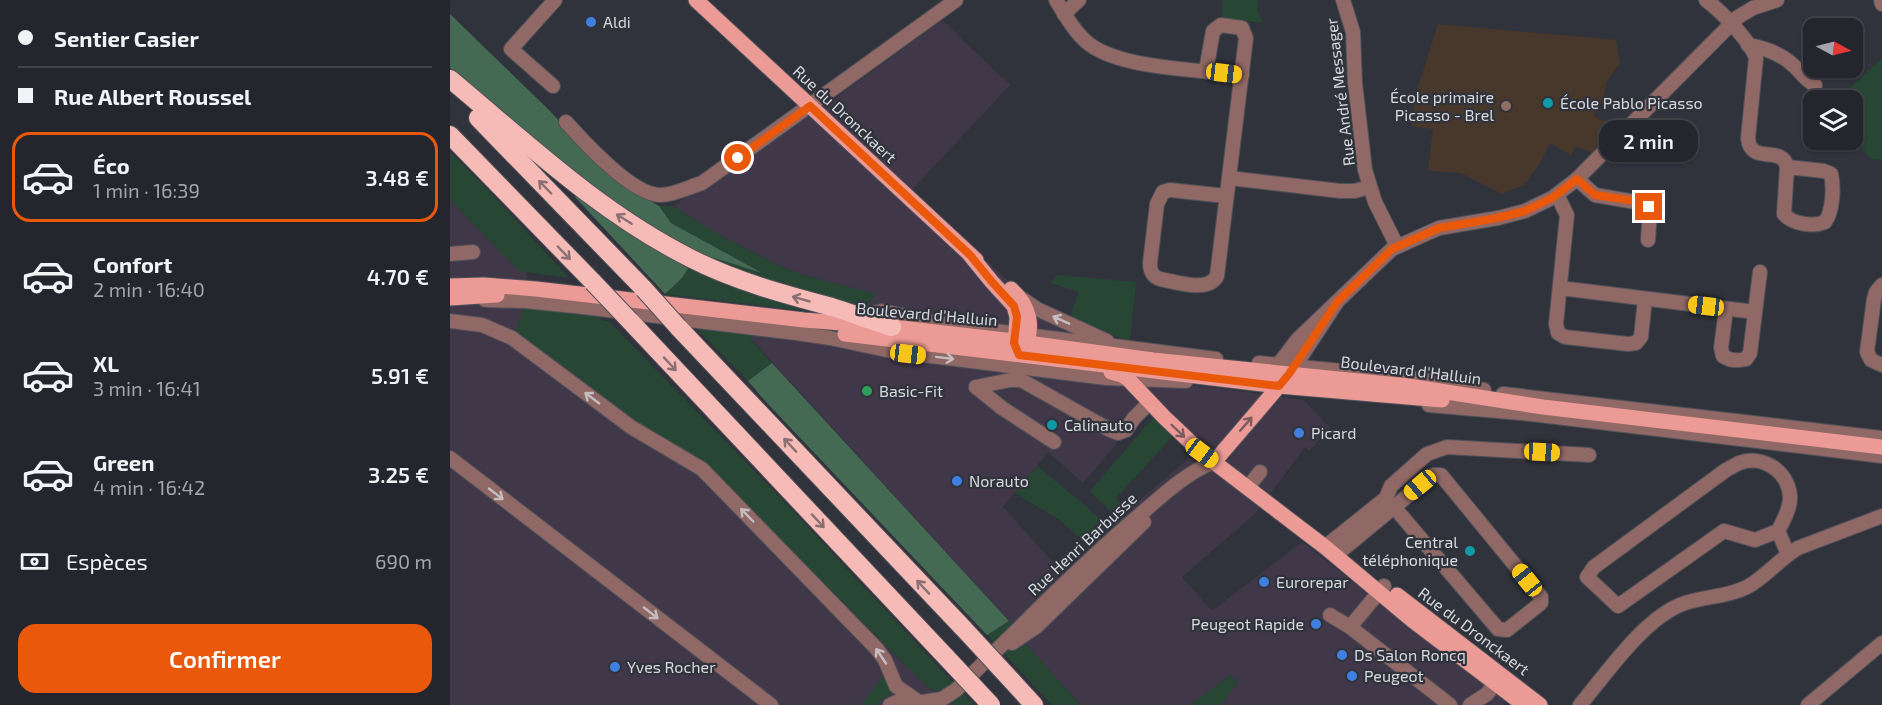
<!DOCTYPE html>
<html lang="fr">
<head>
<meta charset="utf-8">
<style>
	body { margin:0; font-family:"Exo 2",sans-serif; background:#2d2e35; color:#f1f3f6; height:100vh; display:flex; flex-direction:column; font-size:22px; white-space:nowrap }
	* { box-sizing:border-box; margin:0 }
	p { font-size:20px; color:#a3a5aa }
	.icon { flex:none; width:33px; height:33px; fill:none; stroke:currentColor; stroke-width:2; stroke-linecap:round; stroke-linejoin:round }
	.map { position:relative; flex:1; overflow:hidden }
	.side { display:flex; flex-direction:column; background:#25262d; width:450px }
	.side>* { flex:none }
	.guide { display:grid; align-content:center; height:132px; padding:0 18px; background:#25262d }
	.needle { width:39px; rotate:97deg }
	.fabs { position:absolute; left:1353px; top:18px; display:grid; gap:12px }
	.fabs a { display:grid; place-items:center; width:60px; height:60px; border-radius:12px; background:#25262d; box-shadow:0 2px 4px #0004,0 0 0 2px #424349; font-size:30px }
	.end { position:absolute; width:27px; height:27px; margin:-14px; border:8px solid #ea580c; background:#fff; box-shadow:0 0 0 3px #fff }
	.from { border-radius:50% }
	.bubble { position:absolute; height:42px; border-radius:18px; background:#25262d; box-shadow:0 2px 4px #0004,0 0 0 2px #424349; font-size:20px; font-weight:600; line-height:42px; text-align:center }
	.car { position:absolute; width:18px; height:36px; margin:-18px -9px; border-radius:8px; box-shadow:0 0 4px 2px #0007; background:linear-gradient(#f5c518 24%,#345 0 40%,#f5c518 0 76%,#345 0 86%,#f5c518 0) }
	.guide b { display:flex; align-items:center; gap:21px; height:57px; font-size:22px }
	.guide b+b { border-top:2px solid #424349 }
	.guide i { width:15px; height:15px; background:#f1f3f6 }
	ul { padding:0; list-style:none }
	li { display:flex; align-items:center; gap:18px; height:90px; margin:0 12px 9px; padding:0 6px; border:3px solid transparent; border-radius:18px }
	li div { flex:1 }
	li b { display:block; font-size:22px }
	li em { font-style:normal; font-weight:600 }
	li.selected { border-color:#ea580c }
	li>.icon { width:54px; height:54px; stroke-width:1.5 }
	.pay { display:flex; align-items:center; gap:15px; height:66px; padding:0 18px; font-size:22px }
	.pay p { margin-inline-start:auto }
	.primary-button { display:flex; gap:12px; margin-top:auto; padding:12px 18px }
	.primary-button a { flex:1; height:69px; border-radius:18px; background:#ea580c; color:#fff; font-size:24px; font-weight:600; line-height:69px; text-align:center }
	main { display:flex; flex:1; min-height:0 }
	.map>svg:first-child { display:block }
	.commercial { fill:#403748; fill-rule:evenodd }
	.education { fill:#48382c }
	.green { fill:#284634 }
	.forest { fill:#456a54 }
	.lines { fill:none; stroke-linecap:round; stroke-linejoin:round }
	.minor-casing { stroke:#4f5159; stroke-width:16 }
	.major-casing { stroke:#4f5159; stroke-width:17 }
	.highway-casing { stroke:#4f5159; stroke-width:20 }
	.minor { stroke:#906865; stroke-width:14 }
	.major { stroke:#eb9a95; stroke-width:15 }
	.highway { stroke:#f6bbb6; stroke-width:18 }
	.highway-bridge-casing { stroke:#4f5159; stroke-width:20; stroke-linecap:butt }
	.highway-bridge { stroke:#f6bbb6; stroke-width:18 }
	.oneway { stroke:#8a7073 }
	.oneway2 { stroke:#c5bdc0 }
	.oneway3 { stroke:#7b5c60 }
	.route { stroke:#ea580c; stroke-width:8 }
	.shop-dot { fill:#3f7fe0; stroke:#31333c; stroke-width:2 }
	.culture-dot { fill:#0f9aa8; stroke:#31333c; stroke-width:2 }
	.education-dot { fill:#8d6e63; stroke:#31333c; stroke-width:2 }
	.leisure-dot { fill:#2e9e5b; stroke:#31333c; stroke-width:2 }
	.labels { text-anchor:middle; stroke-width:4.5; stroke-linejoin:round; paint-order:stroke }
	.poi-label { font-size:16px; fill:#d7d9df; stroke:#31333c; text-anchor:start }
	.street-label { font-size:16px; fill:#d7d9df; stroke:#31333c }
</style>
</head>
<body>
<main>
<section class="side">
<div class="guide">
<b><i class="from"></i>Sentier Casier</b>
<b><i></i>Rue Albert Roussel</b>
</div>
<ul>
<li class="selected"><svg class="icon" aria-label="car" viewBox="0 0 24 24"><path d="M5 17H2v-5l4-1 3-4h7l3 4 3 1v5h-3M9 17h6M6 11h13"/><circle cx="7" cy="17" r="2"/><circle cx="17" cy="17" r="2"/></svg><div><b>Éco</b><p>1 min · 16:39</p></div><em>3.48 €</em></li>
<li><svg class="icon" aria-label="car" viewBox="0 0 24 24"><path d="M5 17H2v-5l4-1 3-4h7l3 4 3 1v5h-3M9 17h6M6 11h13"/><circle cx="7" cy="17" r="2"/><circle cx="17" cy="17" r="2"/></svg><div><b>Confort</b><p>2 min · 16:40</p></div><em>4.70 €</em></li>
<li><svg class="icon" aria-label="car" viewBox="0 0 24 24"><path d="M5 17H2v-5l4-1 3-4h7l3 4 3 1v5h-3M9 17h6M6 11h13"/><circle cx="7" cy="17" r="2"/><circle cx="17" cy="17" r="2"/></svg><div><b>XL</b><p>3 min · 16:41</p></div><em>5.91 €</em></li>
<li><svg class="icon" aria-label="car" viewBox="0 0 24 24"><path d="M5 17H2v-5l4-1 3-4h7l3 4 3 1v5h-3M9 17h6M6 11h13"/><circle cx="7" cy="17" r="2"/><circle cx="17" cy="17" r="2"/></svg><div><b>Green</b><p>4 min · 16:42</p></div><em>3.25 €</em></li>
</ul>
<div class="pay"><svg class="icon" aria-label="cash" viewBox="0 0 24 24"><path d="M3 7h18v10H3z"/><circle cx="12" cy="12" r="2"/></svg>Espèces<p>690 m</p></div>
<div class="primary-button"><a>Confirmer</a></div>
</section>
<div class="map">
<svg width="1432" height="705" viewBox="0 0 1432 705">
	<rect width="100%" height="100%" fill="#31333c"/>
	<g class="commercial">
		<path d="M492,20L560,85L460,192L602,320L677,345L708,382L759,387L854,400L880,428L859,451L855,447L805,514L732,577L762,611L852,542L1056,701L1052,705H771L788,682L780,675L740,705H631L561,628L563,625L300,338L304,335L386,346L425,294L353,275L325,264L261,230L223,206L355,114L375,106ZM694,411L739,449L740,457L668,519L615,573L601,560L553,507L598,452L633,483Z"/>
		<polygon points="0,200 69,271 77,272 73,308 66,332 91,354 111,365 189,424 254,462 474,684 483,691 490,690 505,705 0,705"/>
	</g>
	<polygon class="education" points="988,24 1166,40 1170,63 1156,83 1154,97 1144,116 1161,125 1142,153 1126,146 1121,155 1100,143 1089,165 1074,185 1052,194 1011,173 978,171 983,129 962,126 965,97"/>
	<g class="green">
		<polygon points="773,0 808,0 807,11 814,23 771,18"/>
		<polygon points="1432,58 1432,160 1421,159 1403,137 1402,100 1388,100"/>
		<polygon points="0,152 37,189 119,278 69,271 0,200"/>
		<polygon points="209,206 223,206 261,230 325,264 353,275 426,294 413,311 366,312 215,294 232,278 248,252 307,272 221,223"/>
		<polygon points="607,275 686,282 680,342 620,316 629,292 601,283"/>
		<polygon points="73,308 149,317 153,321 159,321 344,512 524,705 505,705 490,690 484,691 474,684 254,462 189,424 111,365 91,354 66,332"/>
		<polygon points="245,327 304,335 300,339 322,363 298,381"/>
		<polygon points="703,418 724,435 666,498 679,511 668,519 640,491"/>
		<polygon points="587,466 631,502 659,528 641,548 611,521 565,493"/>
		<polygon points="559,621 564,625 561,628 631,705 602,705 537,635"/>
		<polygon points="436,672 444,689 442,692 426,705 411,705"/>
		<polygon points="780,675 788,682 771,705 740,705"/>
	</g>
	<g class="forest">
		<polygon points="0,14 100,111 140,156 193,196 209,206 221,223 312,273 248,253 232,278 215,294 125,197 136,185 52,116 0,68"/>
		<polygon points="322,363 559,621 537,635 316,402 298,381"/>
	</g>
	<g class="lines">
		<defs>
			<g id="minor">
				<path d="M606,0C615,15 625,33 639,44C672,69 750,70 792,75"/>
				<polyline points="893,0 903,32 905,83 915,170 925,202 947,246"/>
				<path d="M1256,0C1271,11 1300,41 1306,58L1298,138C1300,166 1333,144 1337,167"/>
				<polyline points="1431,0 1432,4"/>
				<polyline points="614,14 629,0"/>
				<path d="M1298,45C1315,48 1330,53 1343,65C1351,72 1355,80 1365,85"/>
				<path d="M756,71L763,31L771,25L792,28L796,38L767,276C758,293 726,282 710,279C702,276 700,271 700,263L707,204L713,192L720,190L776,196"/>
				<polyline points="103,86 61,49 105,0"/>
				<path d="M116,122C134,142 183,196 211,195C224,195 239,187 252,183L506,0"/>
				<path d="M1337,167L1374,171L1381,174C1384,187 1383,211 1375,222C1363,227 1342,224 1334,214Z"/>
				<polyline points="779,178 890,191 905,191 919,187"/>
				<polyline points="1127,179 1145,195 1197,204 1200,210 1198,240"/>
				<polyline points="1107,195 1117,215 1106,324 1108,333 1115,337 1178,344 1186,343 1191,337 1195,299"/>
				<polyline points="0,254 23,252"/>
				<polyline points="1432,285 1426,292 1424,299 1417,352 1421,360 1432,365"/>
				<polyline points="1110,288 1305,312"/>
				<polyline points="571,298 587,309 657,341"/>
				<polyline points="35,300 75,301 133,307 346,333 380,338 441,351 656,378 736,381"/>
				<path d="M1276,309L1271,348L1273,356C1280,361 1288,361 1296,359L1300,353L1310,272"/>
				<polyline points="406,316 432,311 498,325 766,359"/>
				<polyline points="0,321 32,325 62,338 181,427 252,469 427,649 435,660 446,686 466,700"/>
				<polyline points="809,363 954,377 1034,390"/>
				<polyline points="826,372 828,365 848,339 942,249 989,228 1048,218 1075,211 1102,198 1127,179 1288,17 1303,8 1327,0"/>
				<polyline points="841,372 887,302"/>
				<polyline points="526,387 560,380 571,380 660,430 668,433 676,430 684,418 700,402"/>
				<polyline points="526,387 552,408 604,442"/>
				<polyline points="1053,394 1432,438"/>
				<polyline points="979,405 1081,414 1432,456"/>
				<polyline points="0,458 321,705"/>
				<polyline points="798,487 810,472"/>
				<path d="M1328,531C1333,521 1341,508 1340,496C1338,471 1312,454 1289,463C1285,465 1280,468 1276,470L1144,567L1137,577L1168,606L1274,531L1305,540L1328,531L1338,554"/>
				<polyline points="875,547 936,498 941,486 977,454 997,447 1139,455"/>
				<polyline points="887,554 983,475 991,475 1091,597 1091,603 1057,630 1048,629 944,507"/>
				<polyline points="934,586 900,627 1000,705"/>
				<polyline points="880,615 900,627"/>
				<polyline points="562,643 586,627 694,522"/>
				<path d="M472,702L492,699L506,690C566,632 623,572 686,518C710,498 735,473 764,462"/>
				<polyline points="440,705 451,700 465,700"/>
				<polyline points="1020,705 1037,694 1051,676"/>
				<path d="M1130,705C1156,674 1193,620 1230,605C1251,596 1276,598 1297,587C1316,577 1329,559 1348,548L1432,516"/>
				<polyline points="1358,705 1432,643"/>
			</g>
			<g id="major">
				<polyline points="246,0 526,260"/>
				<polyline points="520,255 542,282 564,306 567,317 565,348"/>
				<polyline points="0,286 34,285 86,289 354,320 442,327 564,341 703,360 958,386 1093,407 1432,447"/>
				<path d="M561,289C580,306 585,327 573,351"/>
				<polyline points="0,298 47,295"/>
				<polyline points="395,334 829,386 992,400"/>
				<polyline points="661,372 672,375 678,379 714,417 752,453 875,547 962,620 1074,705"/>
				<polyline points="764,462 829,386"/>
				<polyline points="947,595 1090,705"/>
			</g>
			<g id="highway">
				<path d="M0,79C77,143 149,212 240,258C285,281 333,294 382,307C402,313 421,321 442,327"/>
				<polyline points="28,118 194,289"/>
				<polyline points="0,135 143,282"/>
				<polyline points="180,321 496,657"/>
				<polyline points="228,327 514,629"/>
				<polyline points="562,681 584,705"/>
			</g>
		</defs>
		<use href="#minor" class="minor-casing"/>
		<use href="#major" class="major-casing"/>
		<use href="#highway" class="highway-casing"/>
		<use href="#minor" class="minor"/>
		<use href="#major" class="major"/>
		<use href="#highway" class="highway"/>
		<defs>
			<g id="highway-bridge">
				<polyline points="143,282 180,321"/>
				<polyline points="194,289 228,327"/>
				<polyline points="514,629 562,681"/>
				<polyline points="496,657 541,705"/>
			</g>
		</defs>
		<use href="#highway-bridge" class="highway-bridge-casing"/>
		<use href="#highway-bridge" class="highway-bridge"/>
	</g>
	<defs><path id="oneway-shaft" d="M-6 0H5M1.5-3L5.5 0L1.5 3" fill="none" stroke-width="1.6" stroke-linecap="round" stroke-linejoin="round" transform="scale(1.5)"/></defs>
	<g class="oneway">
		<use href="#oneway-shaft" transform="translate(95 187) rotate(-134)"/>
		<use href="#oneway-shaft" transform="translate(174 219) rotate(-148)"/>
		<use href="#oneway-shaft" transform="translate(114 253) rotate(46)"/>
		<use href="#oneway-shaft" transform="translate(351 299) rotate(-164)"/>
		<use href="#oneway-shaft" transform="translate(220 364) rotate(47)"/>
		<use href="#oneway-shaft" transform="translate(340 445) rotate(-133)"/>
		<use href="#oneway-shaft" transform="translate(368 521) rotate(47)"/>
		<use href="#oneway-shaft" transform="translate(473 587) rotate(-133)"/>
	</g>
	<g class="oneway2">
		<use href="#oneway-shaft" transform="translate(611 320) rotate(-156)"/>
		<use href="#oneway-shaft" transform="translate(495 358) rotate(7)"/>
		<use href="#oneway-shaft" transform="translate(142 398) rotate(-143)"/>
		<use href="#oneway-shaft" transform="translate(46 494) rotate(38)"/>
		<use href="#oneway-shaft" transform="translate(297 515) rotate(-134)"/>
		<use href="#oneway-shaft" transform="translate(201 613) rotate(38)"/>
		<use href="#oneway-shaft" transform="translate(431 656) rotate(-124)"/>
	</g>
	<g class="oneway3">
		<use href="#oneway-shaft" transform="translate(796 424) rotate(-49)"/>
		<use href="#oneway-shaft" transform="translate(728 431) rotate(44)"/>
	</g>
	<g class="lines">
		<polyline class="route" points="288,158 360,106 520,255 542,282 564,306 567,317 564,343 569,355 829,386 839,374 887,302 942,249 989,228 1047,218 1075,211 1102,198 1127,179 1145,195 1192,202 1199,207"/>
	</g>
	<g class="shop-dot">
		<circle cx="141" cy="22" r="6"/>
		<circle cx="849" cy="433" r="6"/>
		<circle cx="507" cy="481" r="6"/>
		<circle cx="814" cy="582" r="6"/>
		<circle cx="866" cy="624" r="6"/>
		<circle cx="892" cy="655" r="6"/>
		<circle cx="165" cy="667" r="6"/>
		<circle cx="902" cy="676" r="6"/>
	</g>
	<g class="culture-dot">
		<circle cx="1098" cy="103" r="6"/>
		<circle cx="602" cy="425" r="6"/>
		<circle cx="1020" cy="551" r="6"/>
	</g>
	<circle class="education-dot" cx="1056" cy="106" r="6"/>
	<circle class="leisure-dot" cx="417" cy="391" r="6"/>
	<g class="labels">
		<g class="poi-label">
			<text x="153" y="28">Aldi</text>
			<text x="1044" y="103" text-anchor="end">École primaire<tspan x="1044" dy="18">Picasso - Brel</tspan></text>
			<text x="1110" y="109">École Pablo Picasso</text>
			<text x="429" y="397">Basic-Fit</text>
			<text x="614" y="431">Calinauto</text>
			<text x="861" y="439">Picard</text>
			<text x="519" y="487">Norauto</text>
			<text x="1008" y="548" text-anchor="end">Central<tspan x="1008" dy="18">téléphonique</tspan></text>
			<text x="826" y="588">Eurorepar</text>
			<text x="854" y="630" text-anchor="end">Peugeot Rapide</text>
			<text x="904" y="661">Ds Salon Roncq</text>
			<text x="177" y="673">Yves Rocher</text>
			<text x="914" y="682">Peugeot</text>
		</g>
		<g class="street-label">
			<text transform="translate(890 92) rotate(-97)" y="6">Rue André Messager</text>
			<text transform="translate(395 114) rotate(43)" y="6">Rue du Dronckaert</text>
			<text transform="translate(477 314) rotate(5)" y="6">Boulevard d'Halluin</text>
			<text transform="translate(961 370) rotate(7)" y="6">Boulevard d'Halluin</text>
			<text transform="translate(632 544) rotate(-43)" y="6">Rue Henri Barbusse</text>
			<text transform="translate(1024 631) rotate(37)" y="6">Rue du Dronckaert</text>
		</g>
	</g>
</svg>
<div class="fabs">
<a><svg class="needle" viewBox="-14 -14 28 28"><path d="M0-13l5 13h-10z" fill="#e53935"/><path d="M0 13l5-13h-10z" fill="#a3a5aa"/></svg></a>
<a><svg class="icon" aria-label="layers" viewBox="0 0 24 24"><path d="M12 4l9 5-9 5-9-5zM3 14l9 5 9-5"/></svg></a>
</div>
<i class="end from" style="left:288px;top:158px"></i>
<i class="end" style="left:1199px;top:207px"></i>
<div class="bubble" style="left:1149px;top:120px;width:99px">2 min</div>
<i class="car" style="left:774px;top:73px;rotate:97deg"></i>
<i class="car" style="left:1256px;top:306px;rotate:277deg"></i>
<i class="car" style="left:458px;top:354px;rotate:97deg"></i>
<i class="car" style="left:1092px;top:452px;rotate:93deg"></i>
<i class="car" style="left:752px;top:453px;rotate:127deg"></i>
<i class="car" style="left:970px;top:485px;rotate:230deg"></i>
<i class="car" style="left:1077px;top:580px;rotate:321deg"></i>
</div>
</main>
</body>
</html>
